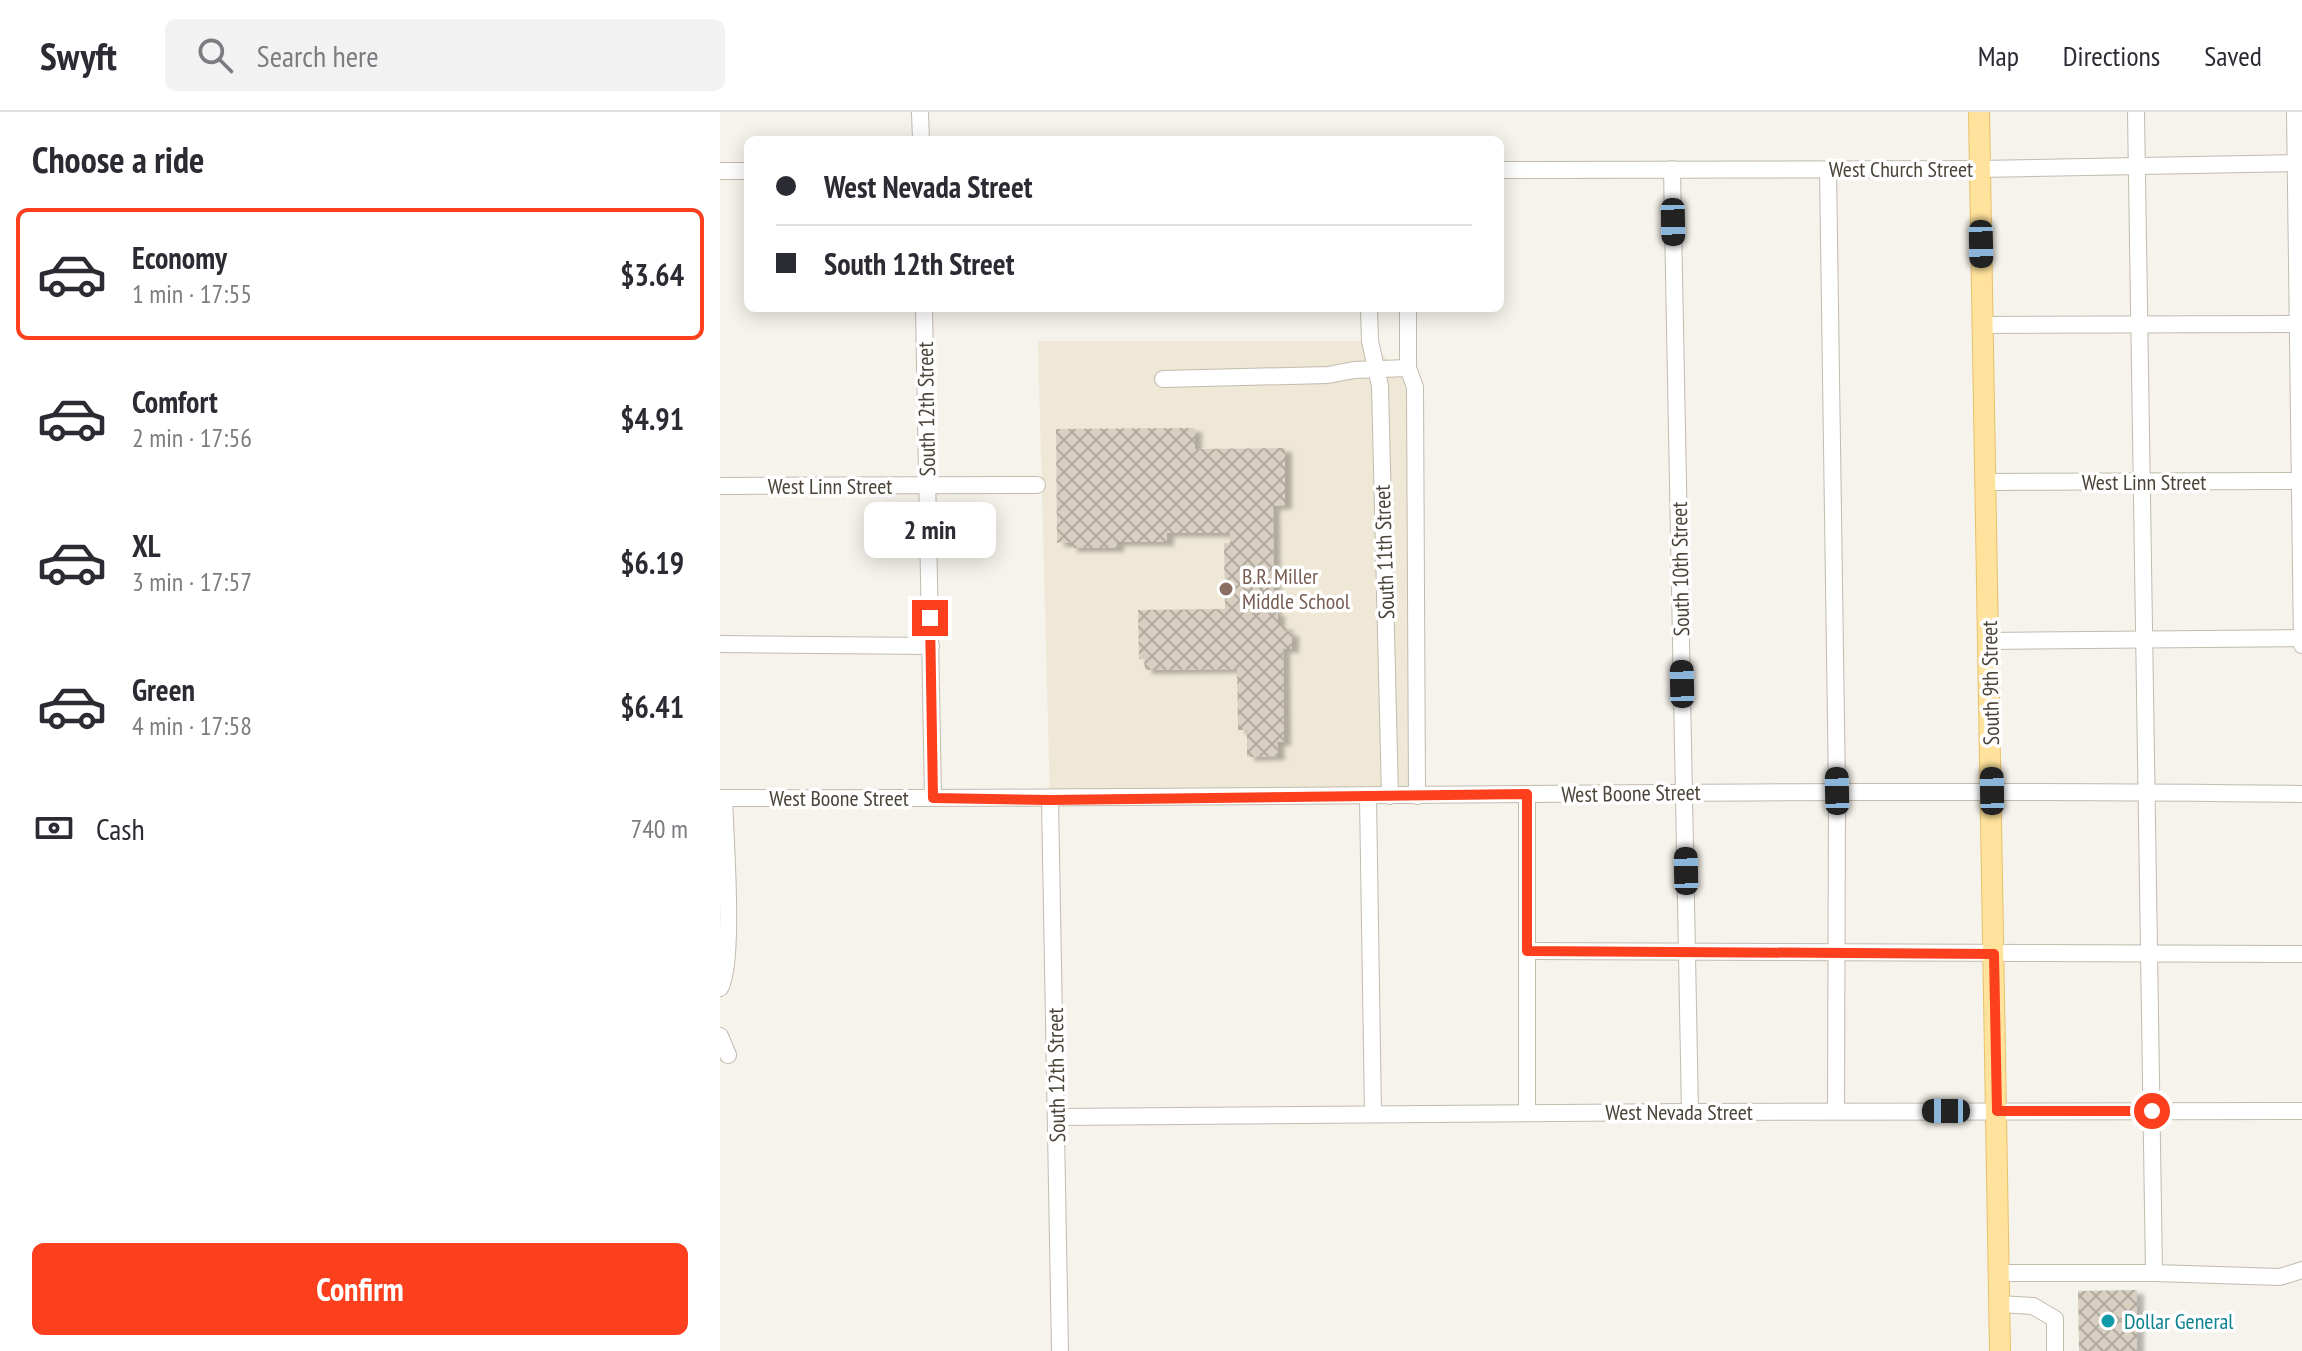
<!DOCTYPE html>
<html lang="en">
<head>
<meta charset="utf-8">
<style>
	body { margin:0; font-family:"PT Sans Narrow",sans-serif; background:#f2f2f3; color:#2b2b33; height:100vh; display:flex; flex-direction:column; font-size:30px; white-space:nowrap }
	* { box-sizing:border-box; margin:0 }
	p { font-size:26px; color:#7c7c81 }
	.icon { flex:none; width:44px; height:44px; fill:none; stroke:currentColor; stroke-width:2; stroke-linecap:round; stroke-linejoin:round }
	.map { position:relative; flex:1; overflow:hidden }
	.panel { display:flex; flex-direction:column; background:#fff; width:720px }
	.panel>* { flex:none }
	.top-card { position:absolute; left:24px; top:24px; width:760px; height:176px; border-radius:12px; box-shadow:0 4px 20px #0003; display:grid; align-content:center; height:176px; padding:0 32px; background:#fff }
	.end { position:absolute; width:36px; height:36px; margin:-18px; border:10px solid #fc3f1d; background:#fff; box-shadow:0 0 0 4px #fff }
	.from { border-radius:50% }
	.bubble { position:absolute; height:56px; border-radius:12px; background:#fff; box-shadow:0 4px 20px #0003; font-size:26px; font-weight:800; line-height:56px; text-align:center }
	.car { position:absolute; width:24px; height:48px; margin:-24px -12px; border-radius:10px; box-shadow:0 0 6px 2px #0007; background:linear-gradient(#222 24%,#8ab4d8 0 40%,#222 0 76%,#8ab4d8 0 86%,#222 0) }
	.top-card b { display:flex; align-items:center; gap:28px; height:76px; font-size:30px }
	.top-card b+b { border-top:2px solid #e1e1e2 }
	.top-card i { width:20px; height:20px; background:#2b2b33 }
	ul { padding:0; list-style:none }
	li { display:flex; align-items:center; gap:24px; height:132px; margin:0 16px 12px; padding:0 16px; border:4px solid transparent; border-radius:12px }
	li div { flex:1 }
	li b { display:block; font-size:30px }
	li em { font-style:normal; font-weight:800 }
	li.on { border-color:#fc3f1d }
	li>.icon { width:72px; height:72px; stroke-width:1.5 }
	h2 { padding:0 32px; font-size:36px; line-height:96px }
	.pay { display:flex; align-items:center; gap:20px; height:88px; padding:0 32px; font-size:30px }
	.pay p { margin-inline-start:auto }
	.primary-button { display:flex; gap:16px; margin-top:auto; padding:16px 32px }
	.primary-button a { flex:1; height:92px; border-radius:12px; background:#fc3f1d; color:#fff; font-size:32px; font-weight:800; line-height:92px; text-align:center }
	header { display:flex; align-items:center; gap:48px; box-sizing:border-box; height:112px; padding:0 40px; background:#fff; border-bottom:2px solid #e1e1e2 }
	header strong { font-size:38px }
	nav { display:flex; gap:44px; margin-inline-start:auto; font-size:28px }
	.search { width:560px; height:72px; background:#f2f2f3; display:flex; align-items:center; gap:20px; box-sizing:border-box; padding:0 28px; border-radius:12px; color:#7c7c81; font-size:30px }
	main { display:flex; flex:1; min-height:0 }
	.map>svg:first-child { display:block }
	.education { fill:#efe8d6 }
	.building { fill:url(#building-cross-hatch); filter:url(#shadow) }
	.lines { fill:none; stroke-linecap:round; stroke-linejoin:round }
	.minor-casing { stroke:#c2bbae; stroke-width:18 }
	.major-casing { stroke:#e6c16a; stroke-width:22 }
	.minor { stroke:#fff; stroke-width:16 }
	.major { stroke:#ffe39c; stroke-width:20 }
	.route { stroke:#fc3f1d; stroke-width:10 }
	.education-dot { fill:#8d6e63; stroke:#fff; stroke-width:3 }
	.culture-dot { fill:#0f9aa8; stroke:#fff; stroke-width:3 }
	.labels { text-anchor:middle; stroke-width:7; stroke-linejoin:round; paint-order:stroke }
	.street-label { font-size:22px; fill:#4b4439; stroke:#fff }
	.education-label { font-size:22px; fill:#785e54; stroke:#fff; text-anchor:start }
	.culture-label { font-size:22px; fill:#0d838f; stroke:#fff; text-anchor:start }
</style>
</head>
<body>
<header>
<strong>Swyft</strong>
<div class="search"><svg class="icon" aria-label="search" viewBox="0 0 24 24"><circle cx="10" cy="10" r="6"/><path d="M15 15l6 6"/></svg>Search here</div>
<nav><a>Map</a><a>Directions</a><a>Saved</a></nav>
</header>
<main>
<section class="panel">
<h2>Choose a ride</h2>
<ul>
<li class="on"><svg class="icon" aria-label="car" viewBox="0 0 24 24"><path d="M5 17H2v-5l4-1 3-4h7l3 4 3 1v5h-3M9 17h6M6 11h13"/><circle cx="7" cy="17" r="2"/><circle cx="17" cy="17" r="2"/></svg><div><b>Economy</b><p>1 min · 17:55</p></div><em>$3.64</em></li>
<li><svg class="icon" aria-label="car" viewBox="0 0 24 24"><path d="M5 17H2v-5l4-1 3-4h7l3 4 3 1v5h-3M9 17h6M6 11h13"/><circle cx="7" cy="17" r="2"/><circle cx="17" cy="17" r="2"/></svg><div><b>Comfort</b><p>2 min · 17:56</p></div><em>$4.91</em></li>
<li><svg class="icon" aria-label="car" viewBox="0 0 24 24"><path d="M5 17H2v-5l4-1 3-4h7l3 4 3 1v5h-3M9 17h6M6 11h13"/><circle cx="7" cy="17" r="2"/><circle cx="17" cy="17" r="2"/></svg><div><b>XL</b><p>3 min · 17:57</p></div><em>$6.19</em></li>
<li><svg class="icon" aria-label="car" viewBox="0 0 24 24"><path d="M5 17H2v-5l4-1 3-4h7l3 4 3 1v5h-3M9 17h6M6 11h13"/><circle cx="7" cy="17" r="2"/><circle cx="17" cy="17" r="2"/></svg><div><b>Green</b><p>4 min · 17:58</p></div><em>$6.41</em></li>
</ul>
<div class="pay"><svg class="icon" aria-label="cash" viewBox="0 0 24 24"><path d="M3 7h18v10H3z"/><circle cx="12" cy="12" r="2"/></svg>Cash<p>740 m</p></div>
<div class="primary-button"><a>Confirm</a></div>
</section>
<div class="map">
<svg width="1582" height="1239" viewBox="0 0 1582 1239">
	<defs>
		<pattern id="building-cross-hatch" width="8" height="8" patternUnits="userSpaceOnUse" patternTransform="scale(2)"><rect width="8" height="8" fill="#d8cfc1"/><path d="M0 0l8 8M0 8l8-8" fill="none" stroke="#b1aa9e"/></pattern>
		<filter id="shadow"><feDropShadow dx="7" dy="4" stdDeviation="2" flood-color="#0004"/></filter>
	</defs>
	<rect width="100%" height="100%" fill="#f6f3ec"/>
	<polygon class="education" points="318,229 650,229 688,269 688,684 330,688"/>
	<g class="building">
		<polygon points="475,316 475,337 565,336 565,393 553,394 554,500 558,500 558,514 566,514 566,520 572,520 572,537 563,537 564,630 557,630 558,644 527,645 527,618 518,618 517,557 425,558 424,547 419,547 418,498 505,497 504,431 510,431 510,421 447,421 447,430 397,430 397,436 350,436 350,430 337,431 336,317"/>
		<polygon points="1417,1178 1417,1239 1359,1239 1358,1179"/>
	</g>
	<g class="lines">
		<defs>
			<g id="minor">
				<polyline points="200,0 201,28"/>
				<polyline points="1416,0 1434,1161"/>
				<polyline points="1575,0 1582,533"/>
				<polyline points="952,57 970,1000"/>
				<polyline points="1108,57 1117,679 1116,999"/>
				<polyline points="780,58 1260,57 1582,51"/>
				<polyline points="0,59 28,59"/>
				<polyline points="204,196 213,686"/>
				<polyline points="649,196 650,229 660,274 670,684"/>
				<polyline points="688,196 688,256 695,275 697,684"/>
				<polyline points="1263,213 1582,212"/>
				<polyline points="443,267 608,263 634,258 688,256"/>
				<polyline points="1266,370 1582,369"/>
				<polyline points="0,374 317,373"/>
				<polyline points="1269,529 1582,526"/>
				<polyline points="0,532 211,534"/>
				<polyline points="807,682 807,1001"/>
				<polyline points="648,685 653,1002"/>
				<path d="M0,686C527,688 1055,675 1582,682"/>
				<polyline points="330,688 340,1239"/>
				<polyline points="807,839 1582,842"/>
				<path d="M0,876C15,852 5,722 4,686"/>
				<polyline points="0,924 8,943"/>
				<polyline points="337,1005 970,1000 1582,999"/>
				<polyline points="1279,1161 1434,1161 1560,1165 1582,1158"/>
				<polyline points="1279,1192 1313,1194 1335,1207 1335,1239"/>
			</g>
			<polyline id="major" points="1259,0 1280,1239"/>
		</defs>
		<use href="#minor" class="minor-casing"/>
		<use href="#major" class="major-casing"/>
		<use href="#minor" class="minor"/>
		<use href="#major" class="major"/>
	</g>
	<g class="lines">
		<polyline class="route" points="210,506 213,686 330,688 807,682 807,839 1274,842 1277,999 1432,999"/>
	</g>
	<circle class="education-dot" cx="506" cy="477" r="8"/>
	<circle class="culture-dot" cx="1388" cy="1209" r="8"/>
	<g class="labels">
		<g class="street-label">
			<text x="1181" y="65">West Church Street</text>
			<text transform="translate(206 297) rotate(-91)" y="8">South 12th Street</text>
			<text x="1424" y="378">West Linn Street</text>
			<text x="110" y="382">West Linn Street</text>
			<text transform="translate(664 440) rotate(-92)" y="8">South 11th Street</text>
			<text transform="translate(960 457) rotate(-91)" y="8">South 10th Street</text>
			<text transform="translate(1270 571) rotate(-91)" y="8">South 9th Street</text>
			<text transform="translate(911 681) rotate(-1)" y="8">West Boone Street</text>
			<text x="119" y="694">West Boone Street</text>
			<text transform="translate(336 963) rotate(-91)" y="8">South 12th Street</text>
			<text x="959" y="1008">West Nevada Street</text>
		</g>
		<g class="education-label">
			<text x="522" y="472">B.R. Miller<tspan x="522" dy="25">Middle School</tspan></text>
		</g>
		<g class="culture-label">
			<text x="1404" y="1217">Dollar General</text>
		</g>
	</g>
</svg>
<i class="end from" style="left:1432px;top:999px"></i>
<i class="end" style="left:210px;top:506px"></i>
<div class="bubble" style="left:144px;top:390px;width:132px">2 min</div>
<i class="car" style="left:953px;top:110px;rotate:179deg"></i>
<i class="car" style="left:1261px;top:132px;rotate:179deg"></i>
<i class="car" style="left:962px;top:572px;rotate:359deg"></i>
<i class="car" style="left:1117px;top:679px;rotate:359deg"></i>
<i class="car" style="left:1272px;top:679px;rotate:359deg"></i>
<i class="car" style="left:966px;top:759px;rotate:359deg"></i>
<i class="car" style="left:1226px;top:999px;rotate:270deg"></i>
<div class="top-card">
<b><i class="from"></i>West Nevada Street</b>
<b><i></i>South 12th Street</b>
</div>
</div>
</main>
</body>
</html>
